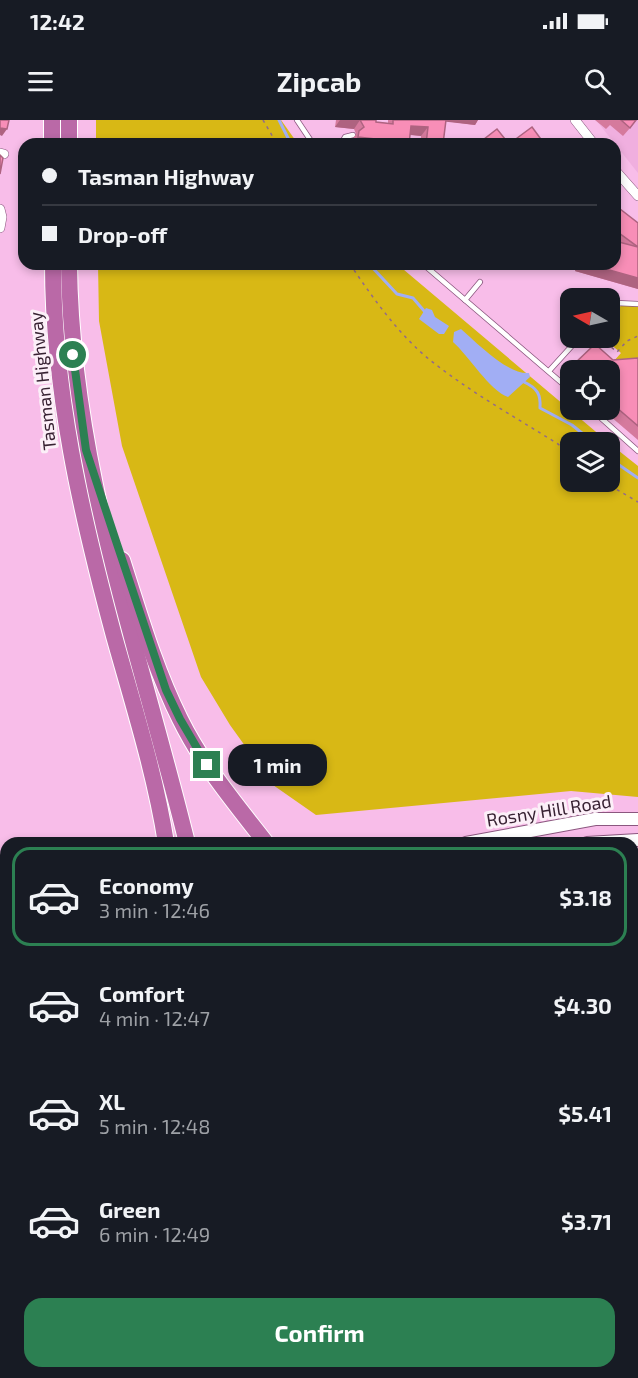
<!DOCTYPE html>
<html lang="en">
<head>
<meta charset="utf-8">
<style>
	body { margin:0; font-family:"Exo 2",sans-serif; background:#242831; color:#f1f3f6; height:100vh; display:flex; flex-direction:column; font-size:22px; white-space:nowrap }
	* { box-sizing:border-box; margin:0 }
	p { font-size:20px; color:#9ea1a6 }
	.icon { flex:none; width:33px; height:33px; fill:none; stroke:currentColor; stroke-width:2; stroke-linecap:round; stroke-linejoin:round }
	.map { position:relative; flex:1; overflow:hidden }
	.side { position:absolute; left:0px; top:717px; width:639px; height:542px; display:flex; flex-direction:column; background:#171b24; border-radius:18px 18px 0 0; box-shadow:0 3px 9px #0003 }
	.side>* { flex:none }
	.guide { position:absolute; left:18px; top:18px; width:603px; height:132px; border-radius:18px; box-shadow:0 3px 9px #0003; display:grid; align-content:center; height:132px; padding:0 24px; background:#171b24 }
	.needle { width:39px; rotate:279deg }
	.controls { position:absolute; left:560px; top:168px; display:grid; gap:12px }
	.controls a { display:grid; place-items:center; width:60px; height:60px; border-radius:12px; background:#171b24; box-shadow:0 3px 9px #0003; font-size:30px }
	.end { position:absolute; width:27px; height:27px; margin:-14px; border:8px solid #2c8052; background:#fff; box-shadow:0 0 0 3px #fff }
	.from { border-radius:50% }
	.bubble { position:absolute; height:42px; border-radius:18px; background:#171b24; box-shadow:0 3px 9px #0003; font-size:20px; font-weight:700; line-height:42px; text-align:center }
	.guide b { display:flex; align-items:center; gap:21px; height:57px; font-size:22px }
	.guide b+b { border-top:2px solid #363941 }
	.guide i { width:15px; height:15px; background:#f1f3f6 }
	ul { padding:10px 0 0; list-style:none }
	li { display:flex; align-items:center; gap:18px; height:99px; margin:0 12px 9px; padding:0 12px; border:3px solid transparent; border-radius:18px }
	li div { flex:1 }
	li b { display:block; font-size:22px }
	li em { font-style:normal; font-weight:700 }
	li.selected { border-color:#2c8052 }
	li>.icon { width:54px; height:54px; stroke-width:1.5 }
	.primary-button { display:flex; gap:12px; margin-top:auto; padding:12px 24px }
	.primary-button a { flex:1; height:69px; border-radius:18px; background:#2c8052; color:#fff; font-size:24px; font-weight:700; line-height:69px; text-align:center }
	.status { display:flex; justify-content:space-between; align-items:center; height:42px; padding:0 30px; background:#171b24; direction:ltr }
	.status svg { height:16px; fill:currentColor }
	header { display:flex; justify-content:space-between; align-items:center; height:78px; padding:0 24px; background:#171b24; font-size:27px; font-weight:700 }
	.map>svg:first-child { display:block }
	.built { fill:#f0afdf }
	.green { fill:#d8b815 }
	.water { fill:#a1aef4 }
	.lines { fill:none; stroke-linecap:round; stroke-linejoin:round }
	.stream { stroke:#a1aef4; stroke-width:3 }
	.lane-casing { stroke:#8b577f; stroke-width:6 }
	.street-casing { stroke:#8b577f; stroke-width:10 }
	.secondary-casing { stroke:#8b577f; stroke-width:14 }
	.highway-casing { stroke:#fff; stroke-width:18 }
	.path { stroke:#936b89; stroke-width:1.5; stroke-dasharray:3 4.5; stroke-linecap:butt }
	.lane { stroke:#fff; stroke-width:4.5 }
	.street { stroke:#fff; stroke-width:9 }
	.secondary { stroke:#fff; stroke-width:12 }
	.highway { stroke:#ba69a7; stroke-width:16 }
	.wall { fill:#d57a9d }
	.shaded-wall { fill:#ae6380 }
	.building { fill:#f88eb7; stroke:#ae6380; stroke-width:1.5 }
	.route { stroke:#2c8052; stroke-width:8 }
	.labels { text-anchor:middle; stroke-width:6; stroke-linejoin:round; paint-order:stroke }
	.street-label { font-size:18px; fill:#382233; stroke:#fceff8 }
</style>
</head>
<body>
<div class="status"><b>12:42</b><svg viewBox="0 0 49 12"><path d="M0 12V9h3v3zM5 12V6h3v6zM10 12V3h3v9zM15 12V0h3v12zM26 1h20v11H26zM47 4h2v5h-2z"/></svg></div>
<header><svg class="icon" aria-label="menu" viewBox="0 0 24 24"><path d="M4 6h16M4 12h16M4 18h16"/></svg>Zipcab<svg class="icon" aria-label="search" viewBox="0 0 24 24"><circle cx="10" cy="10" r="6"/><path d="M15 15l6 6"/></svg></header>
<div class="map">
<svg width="638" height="1258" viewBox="0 0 638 1258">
	<rect width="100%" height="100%" fill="#f8bde9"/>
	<g class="built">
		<polygon points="596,0 638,0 638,53 615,24"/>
		<polygon points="6,1043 6,1252 138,1253 137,1258 0,1258 0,1045"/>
	</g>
	<g class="green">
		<polygon points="96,0 281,0 298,24 96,24"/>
		<polygon points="98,144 397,144 608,322 570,322 570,362 609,362 609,323 638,346 638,677 571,671 316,695 273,665 230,605 201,557 122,326 99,201"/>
		<polygon points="623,185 638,186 638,264 613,242 621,233 603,218 609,218 609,209 619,197 613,190"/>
		<polygon points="6,1075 6,1252 33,1253 33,1258 0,1258 0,1076"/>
		<polygon points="233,1253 349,1253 347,1255 350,1252 411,1252 419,1258 233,1258"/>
	</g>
	<g class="water">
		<polygon points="426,188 432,190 435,197 449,206 444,214 439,214 419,199"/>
		<path d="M461,209C477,223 508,255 529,253L530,257L508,277C490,271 468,235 453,222L454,212Z"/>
	</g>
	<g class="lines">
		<g class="stream">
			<polyline points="279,0 291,24"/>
			<polyline points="369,144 397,174 413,178 425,192"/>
			<path d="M524,262C537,268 541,274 540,288L572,305L593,322"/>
			<polyline points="609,338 638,358"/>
		</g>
		<defs>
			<g id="lane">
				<polyline points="297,0 313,24"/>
				<polyline points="341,24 345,17 353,15"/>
				<polyline points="423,144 570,270"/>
				<polyline points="465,180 480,162"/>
				<polyline points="609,186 616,183 638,184"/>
				<polyline points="549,251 579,218"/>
				<polyline points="592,290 638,331"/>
				<polyline points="0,829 6,832"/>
			</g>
			<g id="street">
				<polyline points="575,0 594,24"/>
				<polyline points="0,33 4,34"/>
				<polyline points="615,50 638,76"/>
				<polyline points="0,89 2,97 0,108"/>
				<polyline points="633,875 638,879"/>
				<polyline points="633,1063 638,1063"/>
				<polyline points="426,1252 437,1258"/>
				<polyline points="514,1258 516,1252"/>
			</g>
			<g id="secondary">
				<polyline points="466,723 595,699 638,699"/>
				<polyline points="587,723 638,720"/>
				<polyline points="165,1252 166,1258"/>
			</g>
			<g id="highway">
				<polyline points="52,0 52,24"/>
				<polyline points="69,24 69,0"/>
				<path d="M53,144C53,271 81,393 114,516C133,584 155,653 166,723"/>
				<path d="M69,144C71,344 140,531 187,723"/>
				<path d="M122,440C139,493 155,549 180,599C202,644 235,683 266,723"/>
				<polyline points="212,1252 212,1258"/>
				<polyline points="181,1258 181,1252"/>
			</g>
		</defs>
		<use href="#lane" class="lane-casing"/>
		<use href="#street" class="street-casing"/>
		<use href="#secondary" class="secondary-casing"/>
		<use href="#highway" class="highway-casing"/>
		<g class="path">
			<polyline points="263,0 277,24"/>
			<path d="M350,144C372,177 399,215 430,240C470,272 515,297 558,324L570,335"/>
			<polyline points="600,218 617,232 627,221 638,216"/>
			<polyline points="604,362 638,382"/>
			<polyline points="430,723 456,718"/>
			<polyline points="0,758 6,764"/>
			<polyline points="140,1252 140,1258"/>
			<polyline points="229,1258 229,1252"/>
		</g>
		<use href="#lane" class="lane"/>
		<use href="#street" class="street"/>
		<use href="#secondary" class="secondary"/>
		<use href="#highway" class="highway"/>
	</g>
	<g class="wall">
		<polygon points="336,0 376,0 376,2 388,3 388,0 478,0 475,5 445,1 443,24 421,24 421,16 410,15 409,24 352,24 352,20 356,14 354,9 335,7"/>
		<polygon points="595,0 637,0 623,16 610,5 606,9"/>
		<polygon points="615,91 638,103 638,169 575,151 576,144 615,144"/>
		<polygon points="638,238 638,320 603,290 609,290 609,250 570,250 570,261 564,256 570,248 613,240"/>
		<polygon points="638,756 638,789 633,769 635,761"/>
		<polygon points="638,914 638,964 633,955 633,949 634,947 633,947 633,921"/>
		<polygon points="633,1028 638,1042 633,1043"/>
		<polygon points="638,1149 638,1186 633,1185"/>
		<polygon points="540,1252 556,1252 555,1258 539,1258"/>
	</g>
	<g class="shaded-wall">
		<polygon points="340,0 360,0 354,9 335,7"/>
		<polygon points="441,0 478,0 475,5 440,1"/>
		<polygon points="411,6 428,7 421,16 404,14"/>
		<polygon points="1,8 7,9 2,16 0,15"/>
		<polygon points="358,17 392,21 389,24 353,24"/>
		<polygon points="579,144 588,144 638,158 638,169 575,151"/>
		<polygon points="633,782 638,784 638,789 633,788"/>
		<polygon points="638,1038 638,1042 633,1043 635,1039"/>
		<polygon points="633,1095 638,1095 638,1099 633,1100"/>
	</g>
	<g class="building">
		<polygon points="0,0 9,0 7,9 1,8 0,14"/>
		<polygon points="358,0 376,0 376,2 393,4 393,0 446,0 443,24 426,24 428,7 411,6 409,24 391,24 392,21 358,17 359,11 364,7 360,0"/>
		<polygon points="621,0 636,0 630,8"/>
		<polygon points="532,7 543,22 541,24 486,24 483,20 497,9 509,24"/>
		<polygon points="0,35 3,38 0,54"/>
		<polygon points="617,89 620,89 638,103 638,127 615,110 615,91"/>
		<polygon points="615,121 638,127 638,158 588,144 615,144"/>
		<polygon points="595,224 613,240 638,238 638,306 609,281 609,250 573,250 570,248"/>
		<polygon points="638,756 638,784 633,782 633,769 635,769"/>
		<polygon points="635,816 638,818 637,835 633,832 633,818"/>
		<polygon points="638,914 638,943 633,940 633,921"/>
		<polygon points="638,945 638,954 634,948"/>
		<polygon points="638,1026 638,1038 635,1039 633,1027"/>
		<rect x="633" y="1076" width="5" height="19"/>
		<polygon points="638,1157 638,1183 633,1182 633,1169 636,1169"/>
		<polygon points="633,1198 638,1199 638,1220 635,1228 638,1229 638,1236 635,1243 633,1242"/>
		<polygon points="542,1252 556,1252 555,1258 542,1258"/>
		<polygon points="615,1252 631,1252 630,1258 615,1258"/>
	</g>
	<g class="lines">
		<polyline class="route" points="73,235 86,330 117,424 166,570 180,599 207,645"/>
	</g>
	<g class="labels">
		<g class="street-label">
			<text transform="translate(43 261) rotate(-96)" y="6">Tasman Highway</text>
			<text transform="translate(549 691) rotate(-9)" y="6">Rosny Hill Road</text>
		</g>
	</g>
</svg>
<div class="controls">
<a><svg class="needle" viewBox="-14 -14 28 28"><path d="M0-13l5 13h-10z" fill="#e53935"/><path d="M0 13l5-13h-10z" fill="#9ea1a6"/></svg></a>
<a><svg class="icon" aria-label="locate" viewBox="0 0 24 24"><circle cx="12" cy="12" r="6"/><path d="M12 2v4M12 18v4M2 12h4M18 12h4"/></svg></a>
<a><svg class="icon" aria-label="layers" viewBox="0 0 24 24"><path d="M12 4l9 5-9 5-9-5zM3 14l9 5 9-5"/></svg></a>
</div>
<i class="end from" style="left:73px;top:235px"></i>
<i class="end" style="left:207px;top:645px"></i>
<div class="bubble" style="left:228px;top:624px;width:99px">1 min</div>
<div class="guide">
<b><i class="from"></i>Tasman Highway</b>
<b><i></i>Drop-off</b>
</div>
<section class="side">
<ul>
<li class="selected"><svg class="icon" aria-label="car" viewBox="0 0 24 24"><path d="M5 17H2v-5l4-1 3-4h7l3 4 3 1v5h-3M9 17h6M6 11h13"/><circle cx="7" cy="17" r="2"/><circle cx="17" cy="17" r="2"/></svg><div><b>Economy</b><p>3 min · 12:46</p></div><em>$3.18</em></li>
<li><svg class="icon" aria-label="car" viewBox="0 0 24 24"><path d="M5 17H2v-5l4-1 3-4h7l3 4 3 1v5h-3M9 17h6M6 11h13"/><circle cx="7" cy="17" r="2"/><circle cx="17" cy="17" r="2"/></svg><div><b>Comfort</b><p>4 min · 12:47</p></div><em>$4.30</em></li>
<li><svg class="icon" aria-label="car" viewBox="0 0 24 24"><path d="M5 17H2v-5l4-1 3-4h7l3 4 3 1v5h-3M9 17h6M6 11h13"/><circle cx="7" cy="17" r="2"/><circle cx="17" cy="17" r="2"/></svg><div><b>XL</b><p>5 min · 12:48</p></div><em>$5.41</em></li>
<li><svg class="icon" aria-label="car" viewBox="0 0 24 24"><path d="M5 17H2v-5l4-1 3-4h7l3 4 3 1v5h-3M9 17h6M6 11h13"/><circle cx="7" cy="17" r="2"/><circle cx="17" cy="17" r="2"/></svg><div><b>Green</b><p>6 min · 12:49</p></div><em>$3.71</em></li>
</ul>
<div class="primary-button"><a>Confirm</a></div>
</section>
</div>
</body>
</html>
